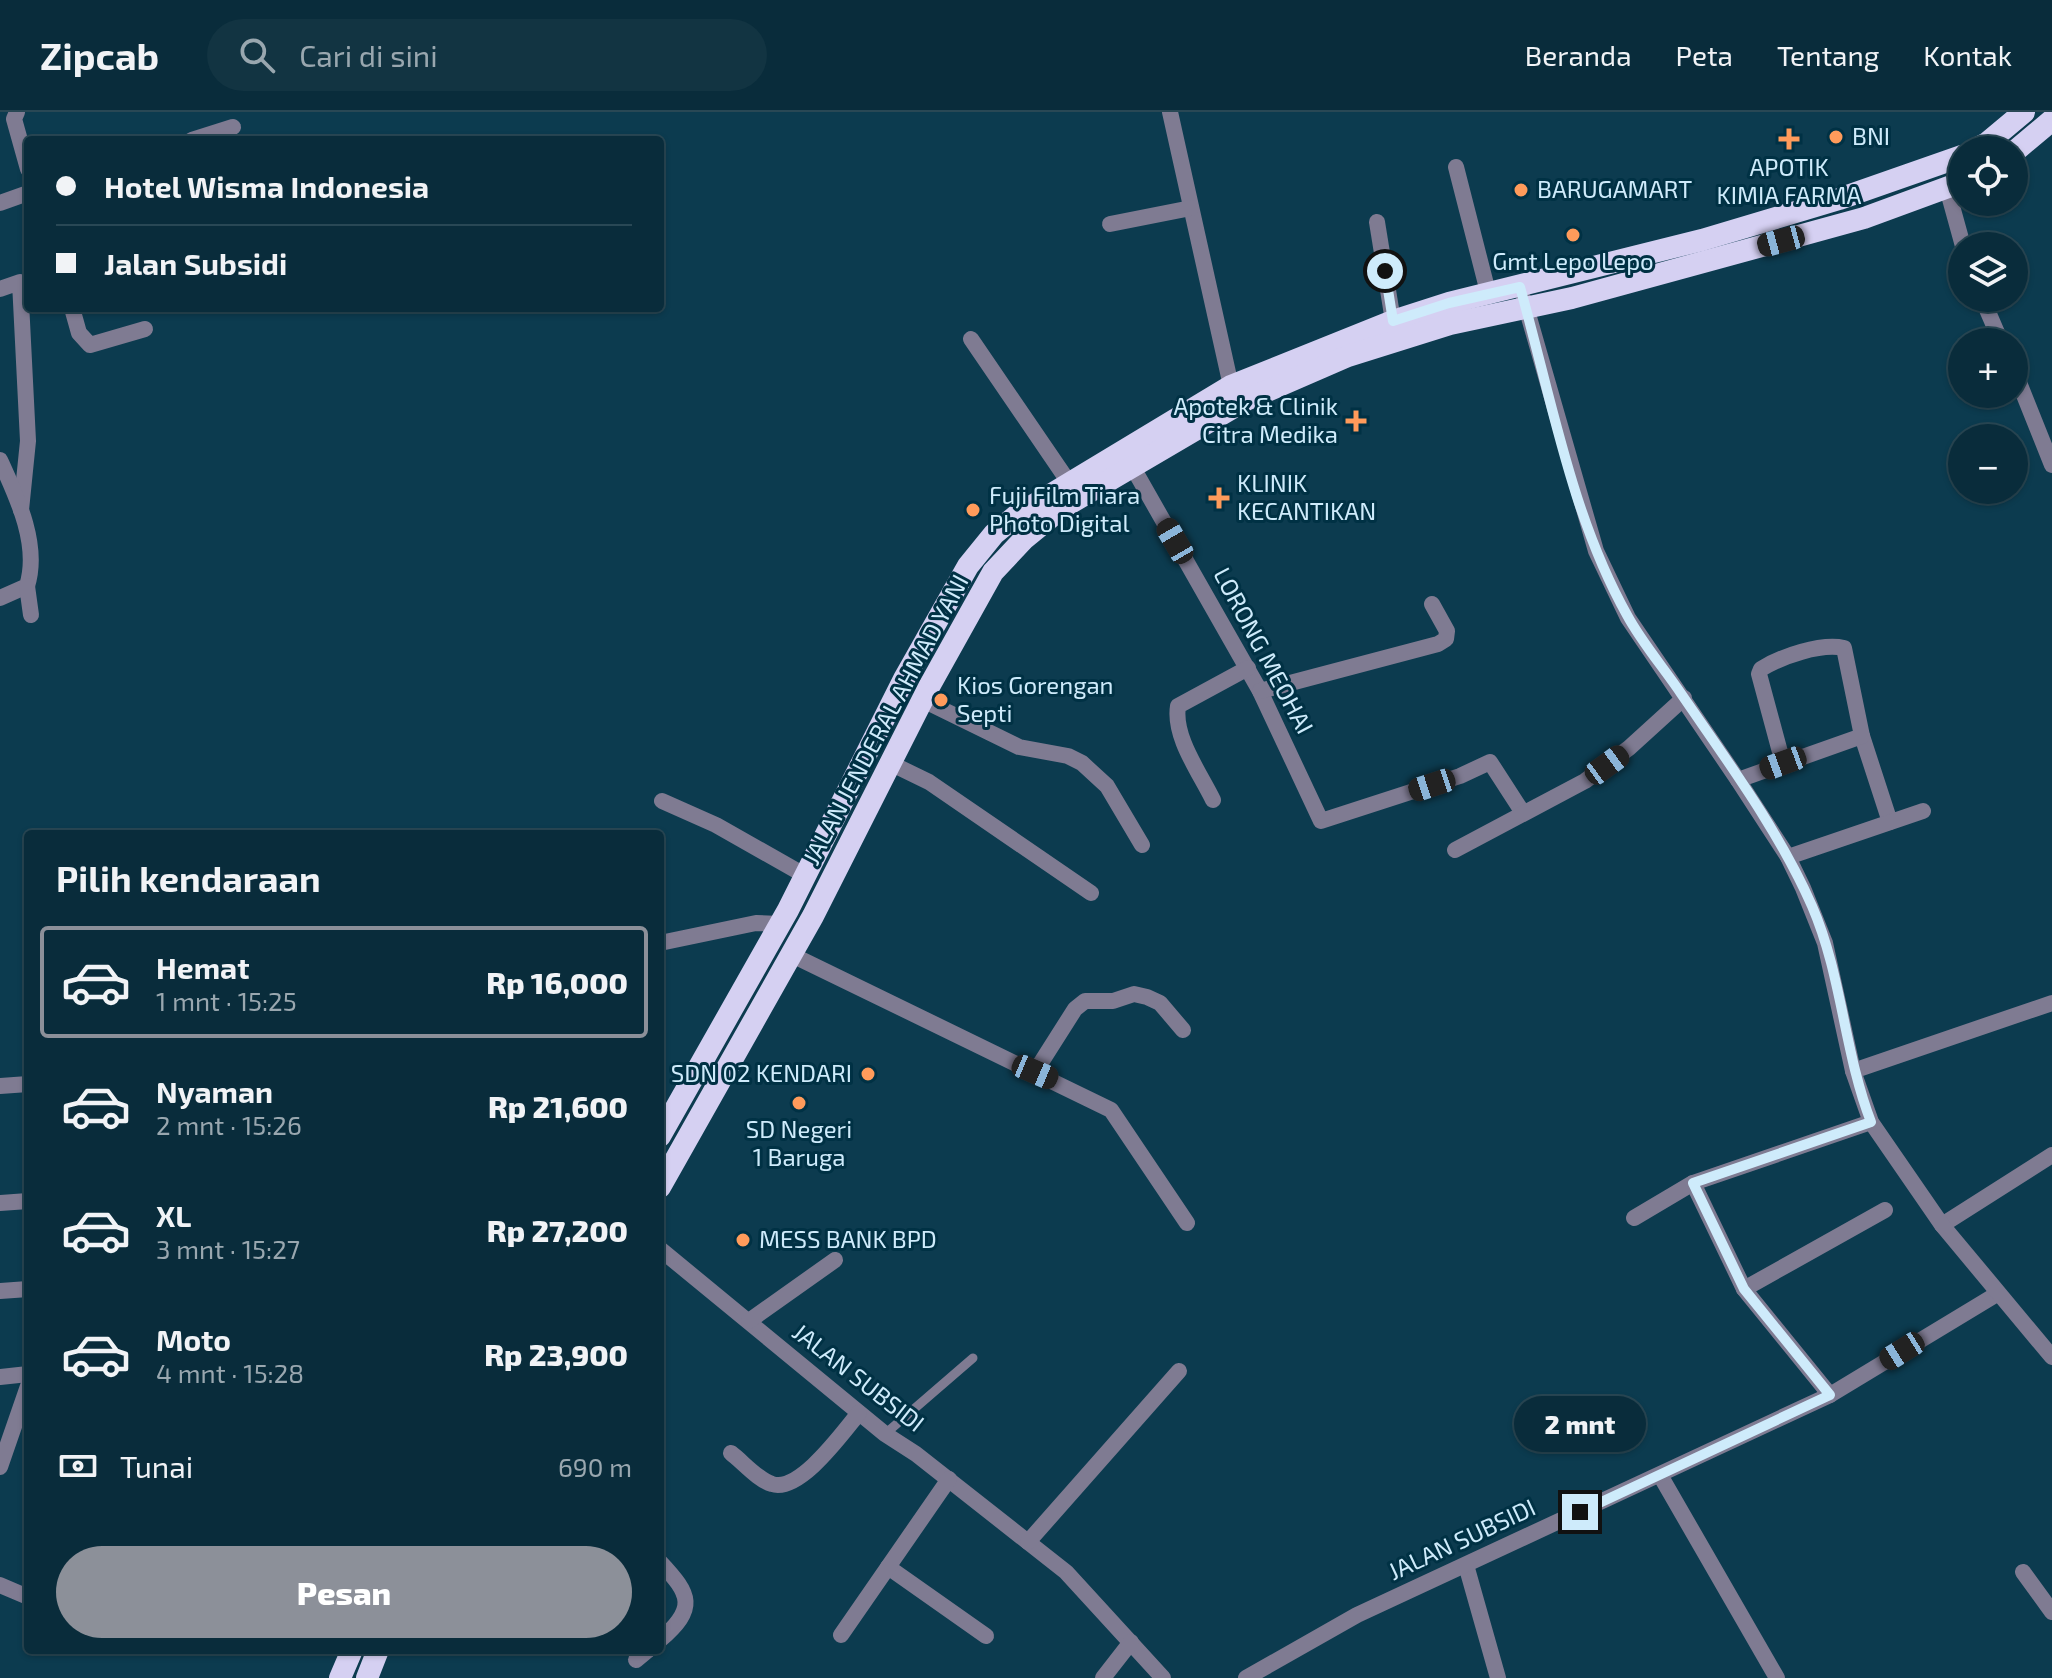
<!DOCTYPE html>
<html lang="id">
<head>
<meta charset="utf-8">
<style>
	body { margin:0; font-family:"Exo 2",sans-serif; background:#123442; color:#f1f3f6; height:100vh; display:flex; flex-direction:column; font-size:30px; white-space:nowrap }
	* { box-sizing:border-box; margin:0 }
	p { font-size:26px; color:#99a7af }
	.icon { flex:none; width:44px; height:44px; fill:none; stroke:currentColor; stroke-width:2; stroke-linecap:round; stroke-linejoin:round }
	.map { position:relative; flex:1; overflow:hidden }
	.details { position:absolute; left:24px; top:718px; width:640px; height:824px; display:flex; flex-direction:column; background:#092c3b; border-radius:8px; box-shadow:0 2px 6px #0004,0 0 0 2px #294855 }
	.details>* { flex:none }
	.guide { position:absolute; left:24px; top:24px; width:640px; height:176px; border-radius:8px; box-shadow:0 2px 6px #0004,0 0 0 2px #294855; display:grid; align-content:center; height:176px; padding:0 32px; background:#092c3b }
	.buttons { position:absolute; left:1948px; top:24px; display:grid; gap:16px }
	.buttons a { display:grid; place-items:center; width:80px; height:80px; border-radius:50%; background:#092c3b; box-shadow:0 2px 6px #0004,0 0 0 2px #294855; font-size:40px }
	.end { position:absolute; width:36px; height:36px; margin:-18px; border:10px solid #ceebfb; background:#111; box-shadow:0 0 0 4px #111 }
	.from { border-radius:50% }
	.bubble { position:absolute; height:56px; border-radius:28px; background:#092c3b; box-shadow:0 2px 6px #0004,0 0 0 2px #294855; font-size:26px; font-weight:800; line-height:56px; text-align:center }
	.car { position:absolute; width:24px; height:48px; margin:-24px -12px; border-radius:10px; box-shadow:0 0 6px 2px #0007; background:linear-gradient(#222 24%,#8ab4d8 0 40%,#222 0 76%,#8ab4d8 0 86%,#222 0) }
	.guide b { display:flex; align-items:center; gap:28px; height:76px; font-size:30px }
	.guide b+b { border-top:2px solid #294855 }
	.guide i { width:20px; height:20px; background:#f1f3f6 }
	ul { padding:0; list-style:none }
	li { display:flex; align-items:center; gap:24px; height:112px; margin:0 16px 12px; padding:0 16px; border:4px solid transparent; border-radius:8px }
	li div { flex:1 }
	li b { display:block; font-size:30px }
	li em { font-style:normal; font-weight:800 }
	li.on { border-color:#8c9099 }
	li>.icon { width:72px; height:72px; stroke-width:1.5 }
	h2 { padding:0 32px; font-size:36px; line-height:96px }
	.pay { display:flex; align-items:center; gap:20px; height:88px; padding:0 32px; font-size:30px }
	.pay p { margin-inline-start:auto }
	.cta { display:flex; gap:16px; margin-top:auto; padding:16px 32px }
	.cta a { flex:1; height:92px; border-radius:48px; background:#8c9099; color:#fff; font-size:32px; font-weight:800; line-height:92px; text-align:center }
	header { display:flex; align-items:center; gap:48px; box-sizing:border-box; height:112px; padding:0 40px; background:#092c3b; border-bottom:2px solid #294855 }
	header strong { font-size:38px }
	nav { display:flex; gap:44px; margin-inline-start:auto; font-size:28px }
	.search { width:560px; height:72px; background:#123442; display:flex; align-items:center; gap:20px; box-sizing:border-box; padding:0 28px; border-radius:44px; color:#99a7af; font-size:30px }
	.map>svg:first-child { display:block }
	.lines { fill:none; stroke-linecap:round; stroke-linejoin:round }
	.service { stroke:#7f7b92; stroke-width:9 }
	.minor { stroke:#7f7b92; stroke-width:16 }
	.tertiary { stroke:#7f7b92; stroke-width:16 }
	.trunk { stroke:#d5d0f2; stroke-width:22 }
	.route { stroke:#ceebfb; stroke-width:10 }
	.poi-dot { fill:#ff9b5b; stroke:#003144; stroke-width:3 }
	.labels { text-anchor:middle; stroke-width:6; stroke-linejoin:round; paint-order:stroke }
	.poi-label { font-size:24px; fill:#ceebfb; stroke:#003144; text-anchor:start }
	.street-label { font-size:24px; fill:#ceebfb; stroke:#003144 }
</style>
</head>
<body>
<header>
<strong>Zipcab</strong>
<div class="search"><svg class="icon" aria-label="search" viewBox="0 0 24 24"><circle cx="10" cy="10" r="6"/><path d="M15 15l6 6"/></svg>Cari di sini</div>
<nav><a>Beranda</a><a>Peta</a><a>Tentang</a><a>Kontak</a></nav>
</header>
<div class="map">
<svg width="2052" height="1566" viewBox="0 0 2052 1566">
	<rect width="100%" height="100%" fill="#0c3b4f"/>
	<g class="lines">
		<polyline class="service" points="885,1322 973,1246"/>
		<g class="minor">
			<polyline points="17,0 14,7 28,57"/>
			<polyline points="1170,0 1231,274"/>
			<polyline points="192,28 233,15"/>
			<polyline points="1456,55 1489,184"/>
			<polyline points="1947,76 1963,134"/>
			<polyline points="0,91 28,81"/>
			<polyline points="1377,110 1393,209"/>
			<polyline points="1110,112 1191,96"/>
			<polyline points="0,177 20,170 28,329 21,398"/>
			<polyline points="1982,186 2001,230"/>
			<polyline points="72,196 79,221 90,233 145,217"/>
			<polyline points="971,227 1070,372"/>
			<polyline points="2014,258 2052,353"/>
			<path d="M0,348C17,385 40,433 27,474L0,486"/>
			<polyline points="1132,354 1260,579 1321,709 1460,664 1490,650 1523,701"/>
			<polyline points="27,474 31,503"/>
			<polyline points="1260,579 1438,532 1446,527 1447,519 1432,492"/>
			<polyline points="923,588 1019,635 1068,644 1082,651 1107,674 1142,733"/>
			<polyline points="1862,624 1890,710"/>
			<polyline points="890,651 929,670 1091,781"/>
			<path d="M1738,668L1862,624L1844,536C1821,531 1782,544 1761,557L1759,562L1783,651"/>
			<path d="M1213,688C1200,661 1173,625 1178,594L1248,556"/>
			<polyline points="662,689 716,713 806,764"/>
			<polyline points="1455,738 1585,669 1629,636 1684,586"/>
			<polyline points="1788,745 1923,699"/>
			<polyline points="660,831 756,811 780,812"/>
			<polyline points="790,842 1111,998 1187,1111"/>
			<polyline points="1853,959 2052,891"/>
			<polyline points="1035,960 1075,897 1085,889 1113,889 1134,882 1147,885 1160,891 1183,918"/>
			<polyline points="0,974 28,972"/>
			<polyline points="1693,1071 1744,1177 1830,1283"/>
			<polyline points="0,1091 28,1089"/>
			<polyline points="1634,1106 1693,1071 1871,1010"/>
			<polyline points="1942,1113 2052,1043"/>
			<polyline points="660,1137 885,1322 916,1342 1066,1460 1163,1566"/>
			<polyline points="1744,1177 1885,1098"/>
			<polyline points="0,1179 28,1177"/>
			<polyline points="749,1209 835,1148"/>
			<polyline points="0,1265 28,1262"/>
			<path d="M731,1341C743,1350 758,1368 772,1372C800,1381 843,1320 859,1301"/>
			<polyline points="0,1355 28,1274"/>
			<polyline points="1660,1363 1777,1566"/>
			<polyline points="1028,1430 1179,1259"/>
			<path d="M660,1450C691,1483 697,1496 660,1528"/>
			<polyline points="1466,1453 1498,1566"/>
			<polyline points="888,1455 986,1524"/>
			<polyline points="2023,1460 2052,1500"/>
			<polyline points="0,1473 28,1485"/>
			<polyline points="841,1523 949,1367"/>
			<polyline points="636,1548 648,1538"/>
			<polyline points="1103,1566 1131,1530"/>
			<polyline points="1246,1566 1357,1503 1830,1283 1997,1182"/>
		</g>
		<polyline class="tertiary" points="1524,188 1596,439 1628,506 1738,668 1788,745 1803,776 1825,831 1853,959 1871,1010 1942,1113 2052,1245"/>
		<g class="trunk">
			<polyline points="1973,38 1987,31 2024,0"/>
			<polyline points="2014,40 2052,8"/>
			<polyline points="660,1024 788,798 904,567 968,454 994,422 1017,403 1231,274 1393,209 1449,191 1702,128 1839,87 1962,44"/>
			<polyline points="660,1075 813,804 930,573 993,460 1024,427 1062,396 1246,288 1348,244 1450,212 1572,186 1864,106 1962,70"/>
			<polyline points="340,1566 352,1538"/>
			<polyline points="367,1566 378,1538"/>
		</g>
	</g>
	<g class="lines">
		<path class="route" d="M1385,159L1393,209L1449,191L1520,175C1551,284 1571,403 1627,503C1642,531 1664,556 1682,583C1728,650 1779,719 1812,794C1842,863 1844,940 1871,1010L1693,1071L1744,1177L1830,1283L1580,1400"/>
	</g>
	<g class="poi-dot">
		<circle cx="1836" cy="25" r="8"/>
		<path d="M1785 15h8v8h8v8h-8v8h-8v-8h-8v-8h8z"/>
		<circle cx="1521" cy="78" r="8"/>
		<circle cx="1573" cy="123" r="8"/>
		<path d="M1352 297h8v8h8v8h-8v8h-8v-8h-8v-8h8z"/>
		<path d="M1215 374h8v8h8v8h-8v8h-8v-8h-8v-8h8z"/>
		<circle cx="973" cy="398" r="8"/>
		<circle cx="941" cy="588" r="8"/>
		<circle cx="868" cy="962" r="8"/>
		<circle cx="799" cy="991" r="8"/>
		<circle cx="743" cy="1128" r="8"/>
	</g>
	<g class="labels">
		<g class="poi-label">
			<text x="1852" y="33">BNI</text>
			<text x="1789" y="64" text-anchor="middle">APOTIK<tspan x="1789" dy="28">KIMIA FARMA</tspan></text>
			<text x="1537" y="86">BARUGAMART</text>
			<text x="1573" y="158" text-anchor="middle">Gmt Lepo Lepo</text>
			<text x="1338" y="303" text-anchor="end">Apotek &amp; Clinik<tspan x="1338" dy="28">Citra Medika</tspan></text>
			<text x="1237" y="380">KLINIK<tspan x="1237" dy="28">KECANTIKAN</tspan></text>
			<text x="989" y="392">Fuji Film Tiara<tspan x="989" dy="28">Photo Digital</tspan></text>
			<text x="957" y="582">Kios Gorengan<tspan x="957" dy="28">Septi</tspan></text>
			<text x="852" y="970" text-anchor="end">SDN 02 KENDARI</text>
			<text x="799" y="1026" text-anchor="middle">SD Negeri<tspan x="799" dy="28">1 Baruga</tspan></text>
			<text x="759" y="1136">MESS BANK BPD</text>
		</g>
		<g class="street-label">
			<text transform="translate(1263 539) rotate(62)" y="8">LORONG MEOHAI</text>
			<text transform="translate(886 608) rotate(-62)" y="8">JALAN JENDERAL AHMAD YANI</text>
			<text transform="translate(858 1266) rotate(38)" y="8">JALAN SUBSIDI</text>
			<text transform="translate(1462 1428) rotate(-25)" y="8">JALAN SUBSIDI</text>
		</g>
	</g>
</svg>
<div class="buttons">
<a><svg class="icon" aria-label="locate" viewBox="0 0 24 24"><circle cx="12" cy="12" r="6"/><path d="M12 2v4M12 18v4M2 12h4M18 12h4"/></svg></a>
<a><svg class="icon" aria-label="layers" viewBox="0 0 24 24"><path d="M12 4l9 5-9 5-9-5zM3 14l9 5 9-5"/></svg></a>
<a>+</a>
<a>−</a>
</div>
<i class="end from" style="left:1385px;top:159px"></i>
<i class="end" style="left:1580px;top:1400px"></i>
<div class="bubble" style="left:1514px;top:1284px;width:132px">2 mnt</div>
<i class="car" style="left:1781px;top:129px;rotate:255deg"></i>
<i class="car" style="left:1175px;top:429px;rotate:330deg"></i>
<i class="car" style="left:1783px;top:651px;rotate:250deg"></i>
<i class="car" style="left:1607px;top:653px;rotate:54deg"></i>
<i class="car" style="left:1432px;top:673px;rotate:252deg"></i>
<i class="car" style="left:1035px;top:960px;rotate:113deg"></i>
<i class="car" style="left:1902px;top:1239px;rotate:238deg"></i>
<div class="guide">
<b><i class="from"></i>Hotel Wisma Indonesia</b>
<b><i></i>Jalan Subsidi</b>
</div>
<section class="details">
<h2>Pilih kendaraan</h2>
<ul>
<li class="on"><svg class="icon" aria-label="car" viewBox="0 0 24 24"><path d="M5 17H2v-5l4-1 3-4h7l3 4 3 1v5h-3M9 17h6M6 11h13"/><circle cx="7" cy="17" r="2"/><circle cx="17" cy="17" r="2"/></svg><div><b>Hemat</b><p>1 mnt · 15:25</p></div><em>Rp 16,000</em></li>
<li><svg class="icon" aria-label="car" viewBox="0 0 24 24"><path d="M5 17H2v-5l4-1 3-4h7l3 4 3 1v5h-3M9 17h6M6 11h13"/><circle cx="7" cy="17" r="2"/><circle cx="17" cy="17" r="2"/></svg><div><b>Nyaman</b><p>2 mnt · 15:26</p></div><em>Rp 21,600</em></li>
<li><svg class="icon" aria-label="car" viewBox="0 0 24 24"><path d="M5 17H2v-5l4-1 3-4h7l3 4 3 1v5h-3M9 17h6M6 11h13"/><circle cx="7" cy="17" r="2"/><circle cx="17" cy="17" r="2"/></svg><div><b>XL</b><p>3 mnt · 15:27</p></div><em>Rp 27,200</em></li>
<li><svg class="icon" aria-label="car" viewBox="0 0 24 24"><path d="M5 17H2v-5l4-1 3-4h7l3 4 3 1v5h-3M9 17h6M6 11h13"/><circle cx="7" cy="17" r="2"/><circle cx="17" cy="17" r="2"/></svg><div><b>Moto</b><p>4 mnt · 15:28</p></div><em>Rp 23,900</em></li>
</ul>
<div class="pay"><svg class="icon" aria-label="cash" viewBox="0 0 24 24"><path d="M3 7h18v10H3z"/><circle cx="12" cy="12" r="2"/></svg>Tunai<p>690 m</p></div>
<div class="cta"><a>Pesan</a></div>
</section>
</div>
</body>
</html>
